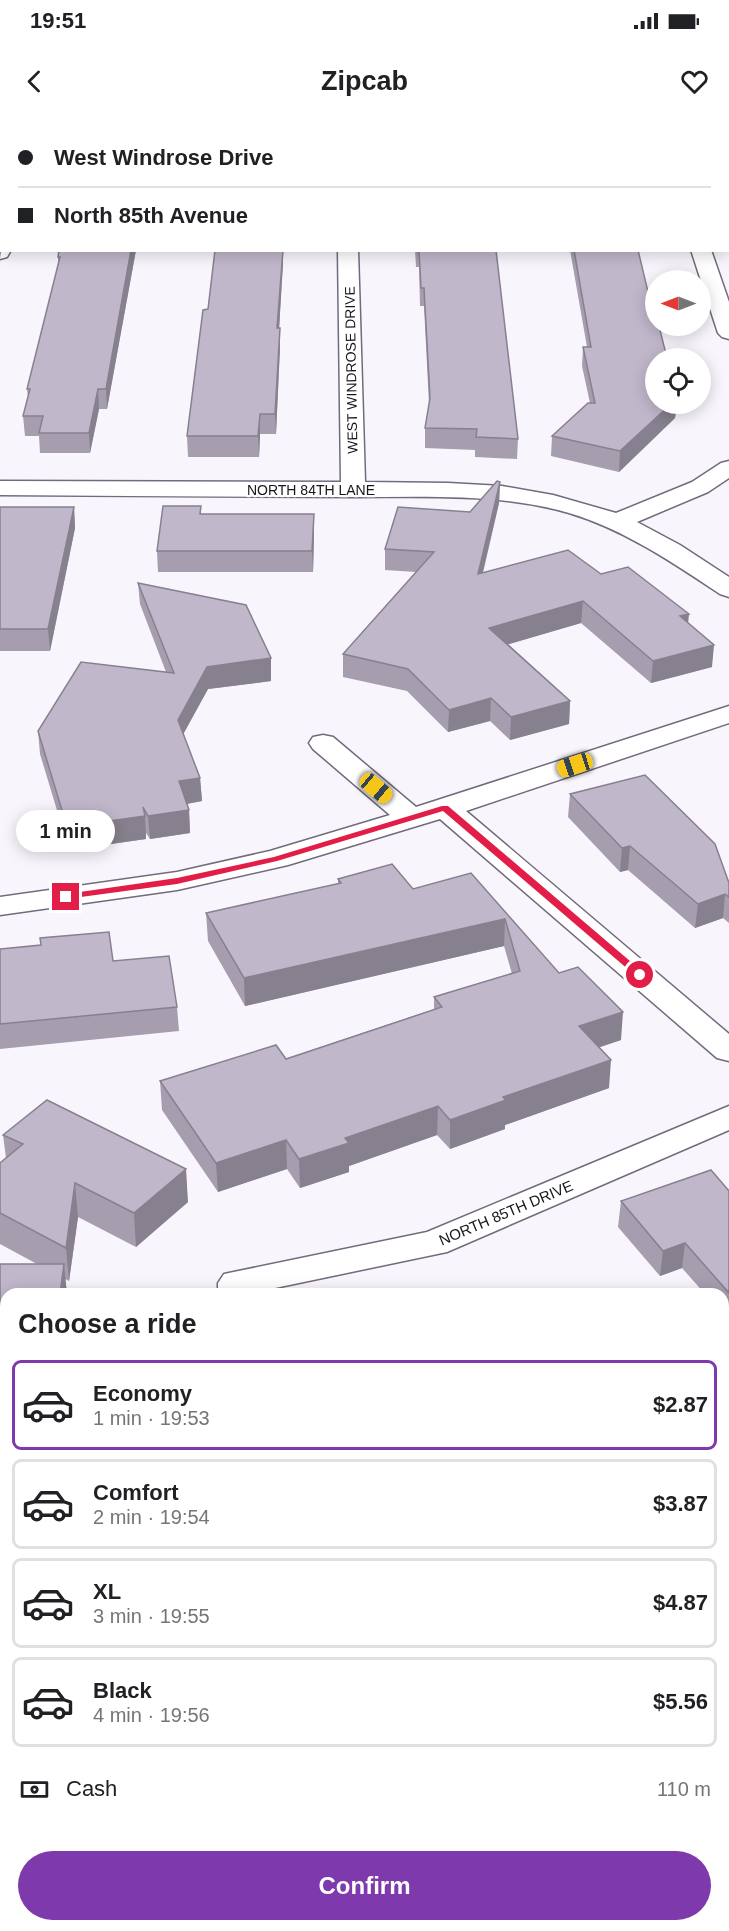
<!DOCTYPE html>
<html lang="en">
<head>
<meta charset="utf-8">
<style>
	body { margin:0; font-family:Helvetica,sans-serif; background:#f2f2f2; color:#202124; height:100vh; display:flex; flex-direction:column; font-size:22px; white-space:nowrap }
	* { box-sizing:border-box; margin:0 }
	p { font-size:20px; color:#757577 }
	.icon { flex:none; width:33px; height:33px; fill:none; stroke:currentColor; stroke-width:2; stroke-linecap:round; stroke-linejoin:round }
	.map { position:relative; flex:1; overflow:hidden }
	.details { position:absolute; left:0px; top:1168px; width:729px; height:644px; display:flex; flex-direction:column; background:#fff; border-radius:18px 18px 0 0; box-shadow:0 3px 15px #0003 }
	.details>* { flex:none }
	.guide { position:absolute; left:0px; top:0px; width:729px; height:132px; box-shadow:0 3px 15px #0003; display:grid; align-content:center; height:132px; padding:0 18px; background:#fff }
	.needle { width:39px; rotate:270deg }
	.controls { position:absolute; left:645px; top:150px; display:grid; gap:12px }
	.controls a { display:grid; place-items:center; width:66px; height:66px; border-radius:50%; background:#fff; box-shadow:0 3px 15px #0003; font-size:30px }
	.end { position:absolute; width:27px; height:27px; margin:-14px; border:8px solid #e11d48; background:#fff; box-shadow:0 0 0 3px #fff }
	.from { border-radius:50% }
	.bubble { position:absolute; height:42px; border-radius:21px; background:#fff; box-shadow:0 3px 15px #0003; font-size:20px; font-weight:700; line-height:42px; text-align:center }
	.car { position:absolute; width:18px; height:36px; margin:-18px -9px; border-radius:8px; box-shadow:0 0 4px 2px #0007; background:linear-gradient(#f5c518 24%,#345 0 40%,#f5c518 0 76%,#345 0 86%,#f5c518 0) }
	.guide b { display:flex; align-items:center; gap:21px; height:57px; font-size:22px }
	.guide b+b { border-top:2px solid #e0e0e0 }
	.guide i { width:15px; height:15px; background:#202124 }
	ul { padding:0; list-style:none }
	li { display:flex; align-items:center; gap:18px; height:90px; margin:0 12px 9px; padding:0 6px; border:3px solid #e0e0e0; border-radius:9px }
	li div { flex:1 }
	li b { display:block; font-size:22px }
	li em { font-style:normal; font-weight:700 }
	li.current { border-color:#7e39ac }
	li>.icon { width:54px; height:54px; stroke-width:1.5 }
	h2 { padding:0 18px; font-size:27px; line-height:72px }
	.pay { display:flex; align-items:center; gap:15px; height:66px; padding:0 18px; font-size:22px }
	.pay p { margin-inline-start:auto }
	.button { display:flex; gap:12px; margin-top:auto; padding:12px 18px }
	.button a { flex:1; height:69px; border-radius:36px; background:#7e39ac; color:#fff; font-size:24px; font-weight:700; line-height:69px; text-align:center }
	.status { display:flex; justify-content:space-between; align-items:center; height:42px; padding:0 30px; background:#fff; direction:ltr }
	.status svg { height:16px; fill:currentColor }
	header { display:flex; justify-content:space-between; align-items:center; height:78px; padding:0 18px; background:#fff; font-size:27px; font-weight:700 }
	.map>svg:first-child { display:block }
	.green { fill:#ecd8ff }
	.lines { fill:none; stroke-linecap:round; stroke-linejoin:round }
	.minor-casing { stroke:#736a7c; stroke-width:3 }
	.minor { fill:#fff; fill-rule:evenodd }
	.wall { fill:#a69daf }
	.shaded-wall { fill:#87808e }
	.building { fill:#c1b7cb; stroke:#87808e; stroke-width:1.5 }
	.route { fill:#e11d48 }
	.labels { text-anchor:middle; stroke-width:4.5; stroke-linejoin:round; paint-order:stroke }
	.far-street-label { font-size:14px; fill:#18151b; stroke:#fff }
	.street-label { font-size:15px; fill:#18151b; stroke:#fff }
</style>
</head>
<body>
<div class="status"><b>19:51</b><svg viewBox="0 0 49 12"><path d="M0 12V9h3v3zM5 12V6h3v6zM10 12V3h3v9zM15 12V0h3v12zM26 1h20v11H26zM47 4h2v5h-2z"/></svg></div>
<header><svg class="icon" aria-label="back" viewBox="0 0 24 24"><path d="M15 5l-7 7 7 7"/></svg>Zipcab<svg class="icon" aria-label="heart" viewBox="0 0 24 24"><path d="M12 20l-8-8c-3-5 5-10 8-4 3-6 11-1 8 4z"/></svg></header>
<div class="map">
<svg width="729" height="1811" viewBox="0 0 729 1811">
	<rect width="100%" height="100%" fill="#f9f5fd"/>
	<polygon class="green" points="0,0 317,0 2,2 0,28"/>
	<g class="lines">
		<defs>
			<g id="minor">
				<rect x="337" y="0" width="18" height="2"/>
				<polygon points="648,0 666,0 667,2 649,2"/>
				<rect x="0" y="32" width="2" height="10"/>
				<polygon points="2,122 2,130 11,130 7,137 0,139"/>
				<path d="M338,130H358L365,362L448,363L502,366L553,375L616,393L692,362L721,343L729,341V358L708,372L637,402L680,425L729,457V477L720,474C672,442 625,410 569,393C499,373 425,377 353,377C236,377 118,376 0,375V361L341,362Z"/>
				<polygon points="691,130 711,130 729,182 729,219 722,217 718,213"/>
				<polygon points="729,586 729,603 466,691 729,914 729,941 717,938 440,699 288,745 177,770 0,795 0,777 177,752 270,731 390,695 313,629 309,623 313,617 323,615 333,617 416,687"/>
				<polygon points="729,986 729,1010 447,1132 256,1172 255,1174 218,1174 218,1163 224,1154 427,1112"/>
				<rect x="183" y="1806" width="48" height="5"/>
			</g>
		</defs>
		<use href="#minor" class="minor-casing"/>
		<use href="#minor" class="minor"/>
	</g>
	<g class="wall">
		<polygon points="717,0 729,0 729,34 728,30 728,2 718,2"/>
		<polygon points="136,130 107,289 99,289 90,333 40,333 39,316 25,316 23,296 28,277 27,269 58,145 58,137"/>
		<polygon points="215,130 283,130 283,143 279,208 280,227 276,314 260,314 259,337 188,337 187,316 208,189"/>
		<polygon points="415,130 496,130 518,319 517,339 475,337 475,330 425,328 425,308 429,284 424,186 420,186 419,147 416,147"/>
		<polygon points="570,130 638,130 656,284 677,284 675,298 619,352 551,336 552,316 590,283 582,246 583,227 587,227"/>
		<polygon points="500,362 499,383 483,453 601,454 688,503 712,547 651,563 581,503 508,524 570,581 569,604 510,620 490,601 448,612 407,571 343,557 343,534 416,452 385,450 385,429 470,392"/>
		<polygon points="201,386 201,394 314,415 313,452 158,452 157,431"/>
		<polygon points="0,387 74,387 75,408 50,531 0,531"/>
		<polygon points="138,463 271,561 208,569 183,614 200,658 202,681 187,684 189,690 190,713 150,719 146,713 146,719 69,730 40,634 38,611 166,552 140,484"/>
		<polygon points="570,674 729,763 729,803 723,798 695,808 628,750 620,752 568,697"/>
		<polygon points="471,753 559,853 621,920 599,927 609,968 505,1005 505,1009 450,1029 437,1015 349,1046 349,1052 300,1068 287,1049 218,1072 162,990 160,961 286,939 434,889 434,877 512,854 504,826 245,886 208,821 206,793 338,764 338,759 413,769"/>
		<polygon points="0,829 113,841 177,887 179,911 0,929"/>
		<polygon points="3,1015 188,1082 136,1127 78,1097 69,1161 65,1159 67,1174 6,1174 6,1759 0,1759 0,1144 37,1144 0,1124 0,1043 6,1038"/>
		<polygon points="729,1071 729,1203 723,1196 723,1174 705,1174 682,1148 660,1156 618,1107 621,1081"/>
		<polygon points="678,1806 723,1806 729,1811 680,1811"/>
	</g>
	<g class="shaded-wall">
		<polygon points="131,130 136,130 107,289 106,269"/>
		<polygon points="283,130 283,143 278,227 277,208"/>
		<polygon points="280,208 280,227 276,314 275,294"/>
		<polygon points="98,269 99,289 90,333 89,313"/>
		<polygon points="671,284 677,284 675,298 619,352 620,331"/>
		<polygon points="260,294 260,314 259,337 258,316"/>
		<polygon points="500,362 499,383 477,476 478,454"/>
		<polygon points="74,387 75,408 50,531 48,509"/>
		<polygon points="314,394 314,415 313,452 312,431"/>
		<polygon points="583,481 581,503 489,530 489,508"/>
		<polygon points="689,494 687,515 680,496"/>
		<polygon points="714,525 712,547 651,563 653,541"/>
		<polygon points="271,538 271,561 208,569 179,622 178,600 207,547"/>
		<polygon points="491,578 490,601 448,612 449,590"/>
		<polygon points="570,581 569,604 510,620 511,597"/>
		<polygon points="200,658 202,681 180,685 179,661"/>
		<polygon points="189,690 190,713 150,719 148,696"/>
		<polygon points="145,696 146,719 69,730 67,707"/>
		<polygon points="630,726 628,750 620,752 622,728"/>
		<polygon points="725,774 723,798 695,808 698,784"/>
		<polygon points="505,799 504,826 245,886 244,858"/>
		<polygon points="623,892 621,920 577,935 579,906"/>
		<polygon points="611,940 609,968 505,1005 505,1009 450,1029 450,1000 503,977"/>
		<polygon points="438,986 437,1015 349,1046 349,1052 300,1068 299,1039 345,1018"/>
		<polygon points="286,1020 287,1049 218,1072 216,1043"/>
		<polygon points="186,1049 188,1082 136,1127 134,1093"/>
		<polygon points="75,1063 78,1097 69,1161 66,1128"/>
		<polygon points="685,1123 682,1148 660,1156 663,1131"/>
		<polygon points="64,1144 67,1174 60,1174"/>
	</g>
	<g class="building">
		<rect x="408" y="0" width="74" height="2"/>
		<polygon points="550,0 604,0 604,2 551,2"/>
		<polygon points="725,0 729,0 729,13 728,8 728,2 725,2"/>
		<polygon points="59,130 131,130 106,269 98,269 89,313 39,313 43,296 23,296 30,269 27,269 60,137 58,137"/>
		<polygon points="215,130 283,130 277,208 280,208 275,294 260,294 258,316 187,316 203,190 208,189"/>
		<polygon points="419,130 496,130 518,319 476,317 477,309 425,308 430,278 424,168 421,168"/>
		<polygon points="574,130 638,130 654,197 656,197 656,206 659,206 667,238 656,238 656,284 671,284 620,331 552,316 588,283 595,283 583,227 591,227"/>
		<polygon points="497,361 500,362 478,454 568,430 601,454 628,447 689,494 680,496 714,525 653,541 583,481 489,508 570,581 511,597 491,578 449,590 408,549 343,534 434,432 385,429 398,387 470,392"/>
		<polygon points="163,386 201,386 200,394 314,394 312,431 157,431"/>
		<polygon points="0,387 74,387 48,509 0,509"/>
		<polygon points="138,463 246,485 271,538 207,547 178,600 200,658 179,661 189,690 148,696 143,687 145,696 67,707 38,611 81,542 174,553"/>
		<polygon points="645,655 715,724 729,763 729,777 725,774 698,784 630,726 622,728 570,674"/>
		<polygon points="392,744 413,769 471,753 559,853 578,847 623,892 579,906 611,940 503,977 506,980 450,1000 438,986 345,1018 349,1023 299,1039 286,1020 216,1043 160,961 276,925 286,939 442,887 434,877 520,851 505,799 244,858 206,793 341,763 338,759"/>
		<polygon points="109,812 113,841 169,836 177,887 0,904 0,829 41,825 40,818"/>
		<polygon points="47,980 186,1049 134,1093 75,1063 66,1128 0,1093 0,1043 23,1024 3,1015"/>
		<polygon points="711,1050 729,1071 729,1173 685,1123 663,1131 621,1081"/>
		<polygon points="0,1144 64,1144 60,1174 6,1174 6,1726 0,1726"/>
		<polygon points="405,1169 523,1169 524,1174 405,1174"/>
		<polygon points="729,1759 729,1811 697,1811 696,1806 723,1806 723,1760"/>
		<polygon points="425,1806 547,1806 548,1811 425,1811"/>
	</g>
	<polygon class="route" points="442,686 448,686 644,853 644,857 637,857 443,691 277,741 177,764 66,779 62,777 66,774 177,758 274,737"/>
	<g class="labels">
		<g class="far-street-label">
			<text transform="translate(351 250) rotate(-91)" y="5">WEST WINDROSE DRIVE</text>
			<text x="311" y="375">NORTH 84TH LANE</text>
		</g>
		<g class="street-label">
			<text transform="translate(506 1093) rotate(-23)" y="5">NORTH 85TH DRIVE</text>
		</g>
	</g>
</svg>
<div class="controls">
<a><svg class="needle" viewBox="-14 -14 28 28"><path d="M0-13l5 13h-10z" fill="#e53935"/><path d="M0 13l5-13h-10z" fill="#757577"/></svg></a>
<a><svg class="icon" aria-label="locate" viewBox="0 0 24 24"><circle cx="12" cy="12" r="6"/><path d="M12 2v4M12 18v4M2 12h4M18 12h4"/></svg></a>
</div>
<i class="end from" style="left:640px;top:855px"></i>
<i class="end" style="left:66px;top:777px"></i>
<div class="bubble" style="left:16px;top:690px;width:99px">1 min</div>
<i class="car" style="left:575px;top:645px;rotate:252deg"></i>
<i class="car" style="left:376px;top:668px;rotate:130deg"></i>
<div class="guide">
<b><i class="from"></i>West Windrose Drive</b>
<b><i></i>North 85th Avenue</b>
</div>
<section class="details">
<h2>Choose a ride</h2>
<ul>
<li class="current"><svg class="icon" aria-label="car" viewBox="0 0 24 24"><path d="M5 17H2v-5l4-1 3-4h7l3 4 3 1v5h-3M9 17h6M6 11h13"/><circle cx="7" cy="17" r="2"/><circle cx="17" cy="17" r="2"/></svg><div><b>Economy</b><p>1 min · 19:53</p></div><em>$2.87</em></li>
<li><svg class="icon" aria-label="car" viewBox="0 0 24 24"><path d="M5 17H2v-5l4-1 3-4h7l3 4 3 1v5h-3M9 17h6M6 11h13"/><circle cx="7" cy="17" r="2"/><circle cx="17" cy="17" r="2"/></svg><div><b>Comfort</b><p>2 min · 19:54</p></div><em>$3.87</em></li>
<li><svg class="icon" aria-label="car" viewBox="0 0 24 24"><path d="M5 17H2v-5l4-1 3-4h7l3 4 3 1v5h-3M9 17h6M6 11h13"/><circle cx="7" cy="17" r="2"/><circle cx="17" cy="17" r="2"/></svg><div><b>XL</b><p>3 min · 19:55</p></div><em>$4.87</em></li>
<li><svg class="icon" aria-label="car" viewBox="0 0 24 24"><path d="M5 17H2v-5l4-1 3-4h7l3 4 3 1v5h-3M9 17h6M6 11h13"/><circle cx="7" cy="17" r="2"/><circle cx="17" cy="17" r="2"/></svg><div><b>Black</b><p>4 min · 19:56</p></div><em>$5.56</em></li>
</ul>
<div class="pay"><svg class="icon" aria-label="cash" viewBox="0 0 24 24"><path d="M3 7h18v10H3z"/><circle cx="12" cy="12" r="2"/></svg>Cash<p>110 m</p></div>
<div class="button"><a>Confirm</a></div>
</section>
</div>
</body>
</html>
